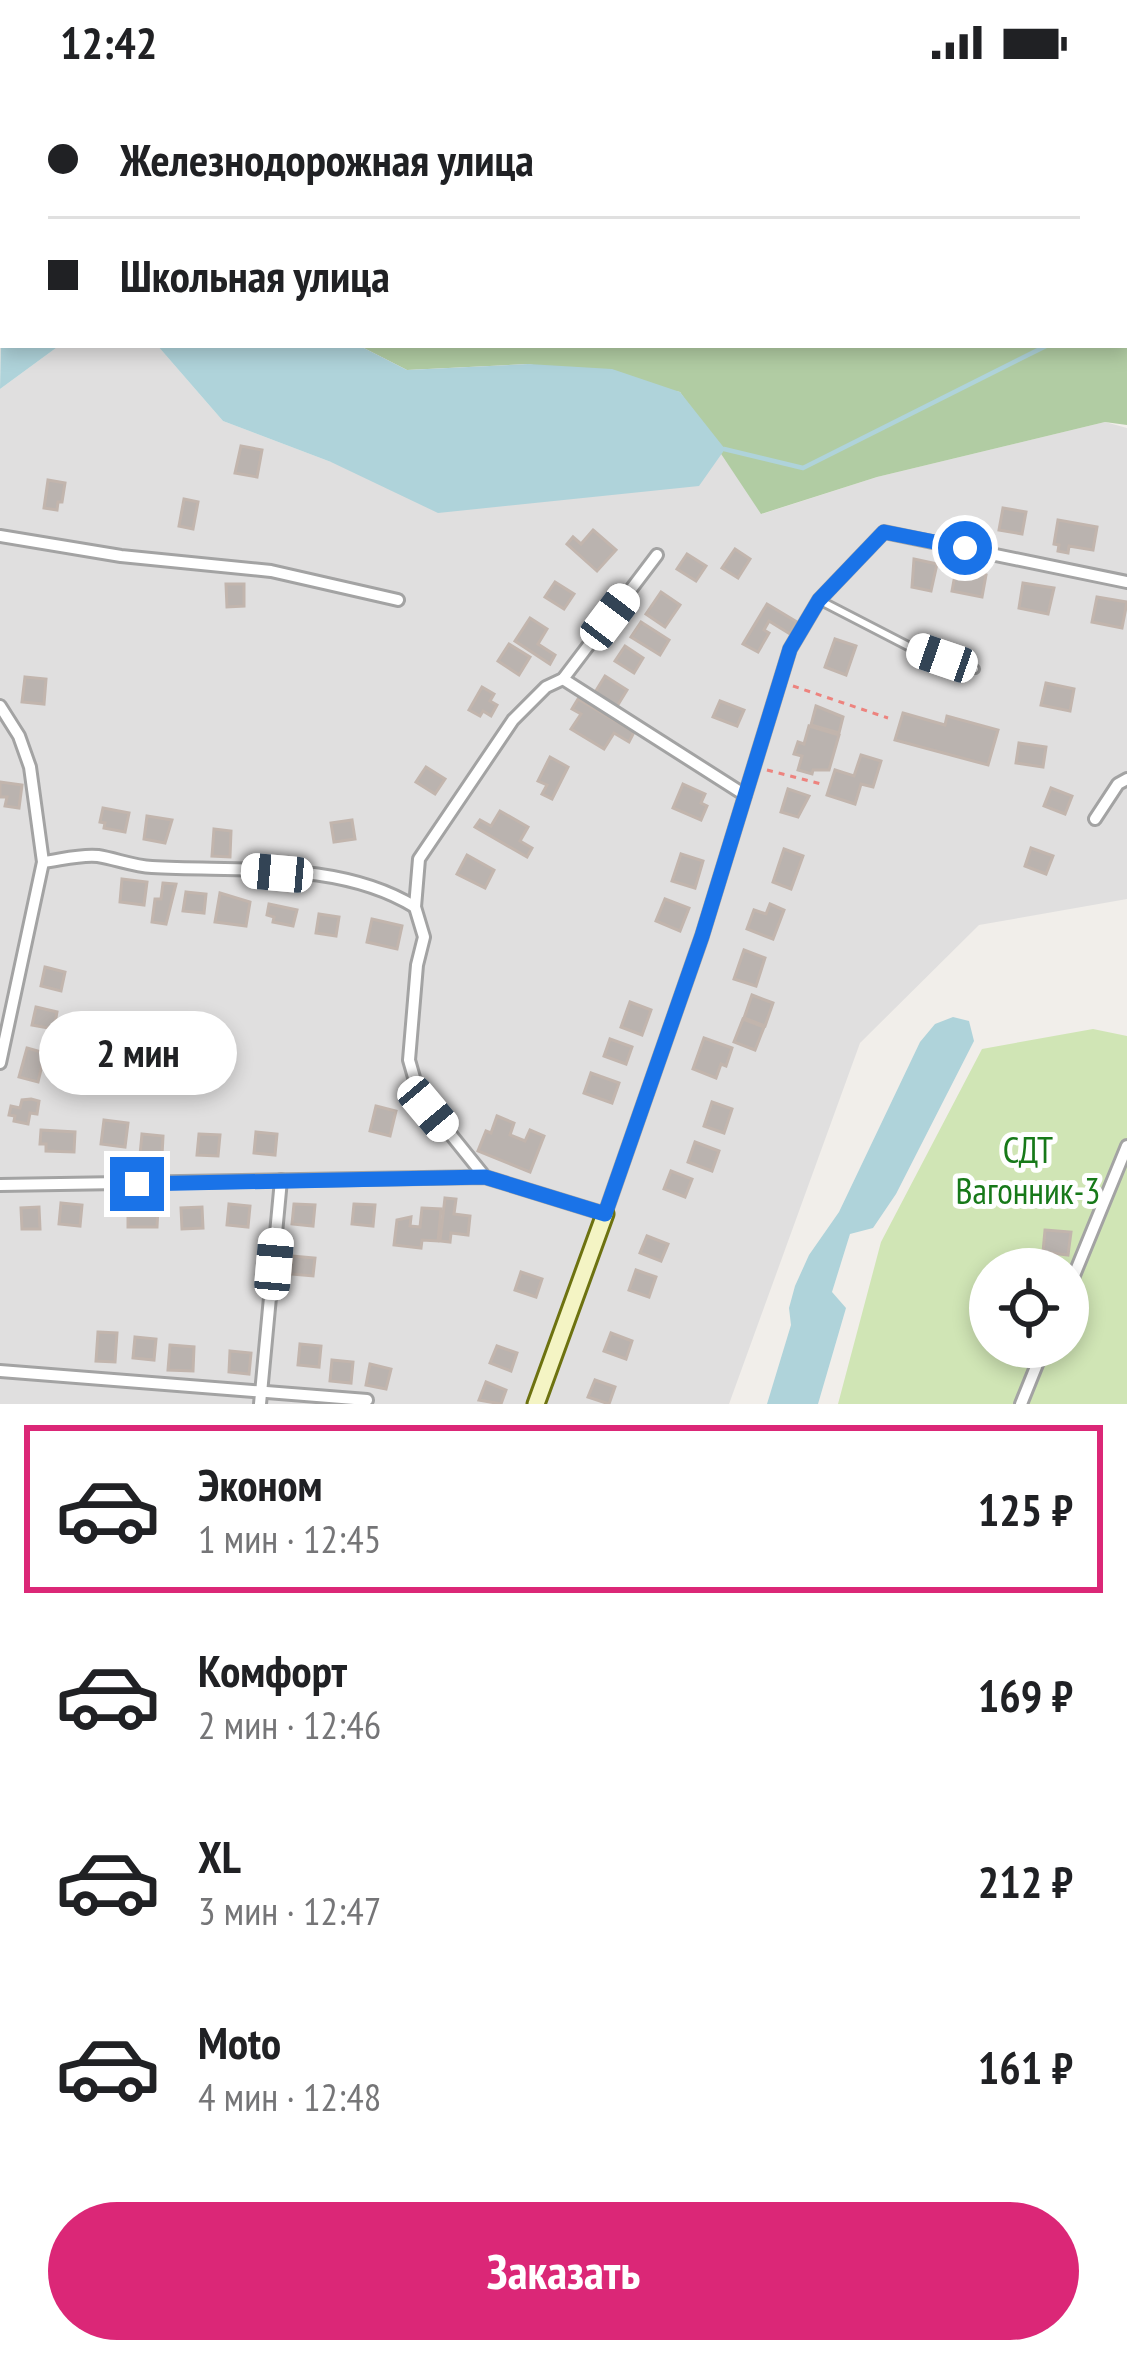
<!DOCTYPE html>
<html lang="ru">
<head>
<meta charset="utf-8">
<style>
	body { margin:0; font-family:"PT Sans Narrow",sans-serif; background:#f2f2f2; color:#202124; height:100vh; display:flex; flex-direction:column; font-size:45px; white-space:nowrap }
	* { box-sizing:border-box; margin:0 }
	p { font-size:39px; color:#757577 }
	.icon { flex:none; width:66px; height:66px; fill:none; stroke:currentColor; stroke-width:2; stroke-linecap:round; stroke-linejoin:round }
	.map { position:relative; height:1320px; overflow:hidden }
	.sheet { display:flex; flex-direction:column; background:#fff; flex:1 }
	.sheet>* { flex:none }
	.guide { position:absolute; left:0px; top:0px; width:1128px; height:264px; box-shadow:0 6px 18px #0003; display:grid; align-content:center; height:264px; padding:0 48px; background:#fff }
	.controls { position:absolute; left:969px; top:1164px; display:grid; gap:24px }
	.controls a { display:grid; place-items:center; width:120px; height:120px; border-radius:50%; background:#fff; box-shadow:0 6px 18px #0003; font-size:60px }
	.end { position:absolute; width:54px; height:54px; margin:-27px; border:15px solid #1a73e8; background:#fff; box-shadow:0 0 0 6px #fff }
	.from { border-radius:50% }
	.bubble { position:absolute; height:84px; border-radius:42px; background:#fff; box-shadow:0 6px 18px #0003; font-size:39px; font-weight:700; line-height:84px; text-align:center }
	.car { position:absolute; width:36px; height:72px; margin:-36px -18px; border-radius:15px; box-shadow:0 0 9px 3px #0007; background:linear-gradient(#fff 24%,#345 0 40%,#fff 0 76%,#345 0 86%,#fff 0) }
	.guide b { display:flex; align-items:center; gap:42px; height:114px; font-size:45px }
	.guide b+b { border-top:3px solid #e0e0e0 }
	.guide i { width:30px; height:30px; background:#202124 }
	ul { padding:21px 0 0; list-style:none }
	li { display:flex; align-items:center; gap:36px; height:168px; margin:0 24px 18px; padding:0 24px; border:6px solid transparent; border-radius:0px }
	li div { flex:1 }
	li b { display:block; font-size:45px }
	li em { font-style:normal; font-weight:700 }
	li.current { border-color:#db2777 }
	li>.icon { width:108px; height:108px; stroke-width:1.5 }
	.action { display:flex; gap:24px; margin-top:auto; padding:24px 48px }
	.action a { flex:1; height:138px; border-radius:72px; background:#db2777; color:#fff; font-size:48px; font-weight:700; line-height:138px; text-align:center }
	.status { display:flex; justify-content:space-between; align-items:center; height:84px; padding:0 60px; background:#fff; direction:ltr }
	.status svg { height:33px; fill:currentColor }
	.map>svg:first-child { display:block }
	.residential { fill:#e0dfdf }
	.grass { fill:#d0e5b5; fill-rule:evenodd }
	.forest { fill:#b1cca3 }
	.water { fill:#afd3da }
	.lines { fill:none; stroke-linecap:round; stroke-linejoin:round }
	.stream { stroke:#afd3da; stroke-width:4.5 }
	.building { fill:#bab3af; stroke:#c2b5ad; stroke-width:3 }
	.lane-casing { stroke:#a3a3a3; stroke-width:12 }
	.street-casing { stroke:#a3a3a3; stroke-width:16 }
	.secondary-casing { stroke:#6d7210; stroke-width:21 }
	.path { stroke:#ed837e; stroke-width:3; stroke-dasharray:6 6; stroke-linecap:butt }
	.lane { stroke:#fff; stroke-width:6 }
	.street { stroke:#fff; stroke-width:10 }
	.secondary { stroke:#f4f4c4; stroke-width:15 }
	.route { stroke:#1a73e8; stroke-width:15 }
	.labels { text-anchor:middle; stroke-width:10; stroke-linejoin:round; paint-order:stroke }
	.park-label { font-size:36px; fill:#177919; stroke:#fff }
</style>
</head>
<body>
<div class="status"><b>12:42</b><svg viewBox="0 0 49 12"><path d="M0 12V9h3v3zM5 12V6h3v6zM10 12V3h3v9zM15 12V0h3v12zM26 1h20v11H26zM47 4h2v5h-2z"/></svg></div>
<div class="map">
<svg width="1127" height="1320" viewBox="0 0 1127 1320">
	<rect width="100%" height="100%" fill="#f1eeea"/>
	<polygon class="residential" points="60,261 157,261 223,337 331,378 725,365 762,430 877,393 1105,338 1127,344 1127,815 979,841 860,959 729,1320 0,1320 0,305"/>
	<path class="grass" d="M1093,945L1127,952V1320H838L881,1158L982,965ZM990,1185H1068V1263H990Z"/>
	<polygon class="forest" points="0,0 1127,0 1127,341 1105,338 877,393 761,430 680,308 528,280 407,286 358,261 1125,261 1125,3 3,3 0,154"/>
	<g class="water">
		<polygon points="3,152 3,261 60,261 0,305"/>
		<polygon points="157,261 358,261 407,286 528,280 612,285 680,308 725,365 699,402 438,429 331,378 223,337"/>
		<polygon points="953,933 969,937 974,957 896,1110 873,1144 850,1150 832,1208 846,1224 818,1320 767,1320 791,1241 789,1224 795,1202 809,1171 839,1128 920,958 935,940"/>
	</g>
	<g class="lines">
		<g class="stream">
			<polyline points="1125,79 1127,78"/>
			<polyline points="724,365 803,384 1048,261"/>
		</g>
	</g>
	<g class="building">
		<polygon points="241,362 262,366 257,393 235,389"/>
		<polygon points="48,396 65,399 62,418 58,418 57,426 44,424"/>
		<polygon points="184,415 198,418 193,445 179,442"/>
		<polygon points="1003,424 1026,428 1022,450 999,446"/>
		<polygon points="1058,436 1097,443 1093,466 1069,462 1068,469 1058,467 1059,461 1054,460"/>
		<polygon points="593,446 616,466 597,487 567,460 573,453 581,460"/>
		<polygon points="735,465 750,475 738,494 722,484"/>
		<polygon points="687,470 706,482 696,497 677,485"/>
		<polygon points="914,475 937,480 931,507 912,503"/>
		<polygon points="956,485 986,491 982,513 952,507"/>
		<polygon points="555,498 574,510 564,525 545,513"/>
		<polygon points="1023,499 1054,504 1048,530 1019,524"/>
		<polygon points="226,500 244,500 244,522 227,523"/>
		<polygon points="661,508 680,521 665,543 646,530"/>
		<polygon points="1097,513 1127,518 1122,544 1092,538"/>
		<polygon points="767,520 797,538 790,550 769,537 764,546 769,549 758,568 743,560"/>
		<polygon points="530,534 547,545 538,560 555,571 550,580 515,557"/>
		<polygon points="641,538 669,556 660,571 631,553"/>
		<polygon points="835,555 856,562 846,591 825,583"/>
		<polygon points="509,560 530,573 519,591 498,577"/>
		<polygon points="625,562 643,574 634,589 615,577"/>
		<polygon points="605,592 627,606 616,624 594,610"/>
		<polygon points="25,593 46,595 44,620 22,618"/>
		<polygon points="1046,599 1074,605 1070,627 1041,621"/>
		<polygon points="482,603 494,610 490,617 497,621 491,632 483,627 480,632 469,626"/>
		<polygon points="578,615 634,648 629,658 614,649 604,665 571,645 581,630 572,625"/>
		<polygon points="720,617 744,626 737,642 713,633"/>
		<polygon points="816,622 843,633 839,649 811,641"/>
		<polygon points="903,629 945,641 947,632 998,646 988,681 895,656"/>
		<polygon points="809,642 839,651 829,686 813,686 812,690 798,686 802,672 794,670 798,658 804,660"/>
		<polygon points="1019,659 1046,663 1043,683 1016,679"/>
		<polygon points="861,671 881,677 873,703 861,700 855,720 827,711 835,686 854,692"/>
		<polygon points="550,673 568,683 552,715 542,710 547,701 538,697"/>
		<polygon points="426,683 445,695 435,710 416,698"/>
		<polygon points="0,698 22,701 19,724 5,722 7,713 0,713"/>
		<polygon points="683,700 705,710 701,719 707,722 701,736 673,724"/>
		<polygon points="1051,704 1072,712 1065,730 1044,722"/>
		<polygon points="788,705 809,712 798,733 781,728"/>
		<polygon points="103,724 129,729 125,748 104,744 105,739 100,738"/>
		<polygon points="500,727 528,743 520,757 532,764 527,773 475,743 480,736 491,742"/>
		<polygon points="147,732 172,736 165,759 144,755"/>
		<polygon points="352,736 355,755 334,758 331,739"/>
		<polygon points="214,745 231,747 230,773 212,772"/>
		<polygon points="1031,764 1053,772 1046,790 1025,782"/>
		<polygon points="784,765 803,772 791,805 773,798"/>
		<polygon points="681,770 703,777 695,804 672,797"/>
		<polygon points="467,771 494,786 485,804 457,790"/>
		<polygon points="122,795 147,798 144,821 120,818"/>
		<polygon points="163,799 176,800 166,840 152,838 155,815 161,815"/>
		<polygon points="186,808 206,810 204,829 183,827"/>
		<polygon points="220,809 250,818 246,842 215,838"/>
		<polygon points="665,815 689,824 680,847 656,837"/>
		<polygon points="269,820 297,826 293,842 273,838 274,833 267,831"/>
		<polygon points="770,820 784,826 773,855 747,845 754,826 766,830"/>
		<polygon points="319,830 339,833 336,852 316,849"/>
		<polygon points="372,835 402,842 397,865 367,858"/>
		<polygon points="744,866 765,874 756,902 734,895"/>
		<polygon points="45,883 65,888 61,907 41,902"/>
		<polygon points="752,911 773,919 765,942 744,934"/>
		<polygon points="630,918 651,926 642,951 621,943"/>
		<polygon points="36,923 57,928 54,945 32,941"/>
		<polygon points="743,935 764,943 755,966 734,958"/>
		<polygon points="704,954 732,964 726,982 721,980 716,994 693,985"/>
		<polygon points="610,955 632,963 626,980 604,972"/>
		<polygon points="85,959 107,961 105,981 83,978"/>
		<polygon points="27,964 45,969 38,998 19,993"/>
		<polygon points="591,989 619,999 612,1019 584,1009"/>
		<polygon points="31,1015 39,1017 37,1030 30,1029 28,1040 14,1037 15,1032 9,1031 11,1022 20,1024 22,1016"/>
		<polygon points="712,1018 732,1025 724,1049 704,1042"/>
		<polygon points="376,1022 396,1027 390,1052 370,1047"/>
		<polygon points="497,1032 514,1039 510,1051 525,1057 530,1046 544,1052 530,1088 478,1067 486,1047 491,1049"/>
		<polygon points="104,1036 128,1039 125,1063 101,1060"/>
		<polygon points="41,1046 75,1048 74,1068 46,1067 46,1060 40,1060"/>
		<polygon points="256,1048 277,1050 275,1071 254,1069"/>
		<polygon points="142,1050 163,1052 162,1072 140,1071"/>
		<polygon points="199,1050 220,1051 218,1072 197,1071"/>
		<polygon points="695,1058 719,1067 712,1087 688,1078"/>
		<polygon points="671,1087 692,1095 685,1113 664,1105"/>
		<polygon points="445,1114 456,1115 454,1130 470,1132 468,1151 451,1149 450,1158 440,1157"/>
		<polygon points="61,1119 82,1121 80,1142 59,1140"/>
		<polygon points="229,1120 250,1122 248,1143 227,1141"/>
		<polygon points="294,1120 315,1121 313,1142 292,1140"/>
		<polygon points="354,1120 375,1121 373,1142 352,1140"/>
		<polygon points="39,1123 40,1145 22,1145 21,1124"/>
		<polygon points="202,1123 203,1144 182,1145 181,1124"/>
		<polygon points="128,1124 158,1124 157,1143 128,1143"/>
		<polygon points="422,1124 441,1125 438,1157 422,1156 421,1164 394,1161 397,1136 411,1133 410,1142 420,1143"/>
		<polygon points="1045,1146 1071,1148 1068,1171 1043,1168"/>
		<polygon points="647,1152 668,1160 661,1177 640,1169"/>
		<polygon points="292,1172 315,1174 313,1192 290,1190"/>
		<polygon points="636,1186 656,1193 649,1213 629,1206"/>
		<polygon points="521,1188 542,1195 536,1213 515,1206"/>
		<polygon points="98,1248 117,1249 115,1278 96,1277"/>
		<polygon points="611,1249 632,1257 626,1275 604,1267"/>
		<polygon points="135,1253 156,1255 154,1276 133,1274"/>
		<polygon points="300,1260 321,1262 319,1283 298,1281"/>
		<polygon points="170,1261 194,1263 193,1287 168,1286"/>
		<polygon points="497,1262 517,1269 511,1287 490,1279"/>
		<polygon points="230,1267 251,1269 249,1290 229,1288"/>
		<polygon points="332,1276 353,1278 351,1299 330,1297"/>
		<polygon points="370,1280 391,1285 386,1305 366,1301"/>
		<polygon points="595,1296 615,1303 609,1320 588,1313"/>
		<polygon points="486,1298 506,1306 501,1320 479,1316"/>
	</g>
	<g class="lines">
		<defs>
			<polyline id="lane" points="819,516 910,563 975,585"/>
			<g id="street">
				<polyline points="0,452 121,472 271,487 398,516"/>
				<polyline points="563,595 745,711"/>
				<polyline points="0,622 19,652 30,683 43,778 0,979"/>
				<polyline points="1095,735 1118,700 1127,695"/>
				<path d="M43,778C60,776 81,770 98,772C116,775 134,782 152,783C237,788 339,776 415,823L419,775L513,636L546,603L563,595L657,471"/>
				<polyline points="415,823 424,853 417,881 409,976 419,1011 485,1093"/>
				<polyline points="0,1101 485,1093 605,1130 702,852 790,565 819,516 884,448 1127,498"/>
				<polyline points="1068,1206 1127,1062"/>
				<polyline points="0,1287 367,1316"/>
				<polyline points="260,1320 281,1096"/>
				<polyline points="1021,1320 1044,1263"/>
			</g>
			<polyline id="secondary" points="536,1320 605,1130"/>
		</defs>
		<use href="#lane" class="lane-casing"/>
		<use href="#street" class="street-casing"/>
		<use href="#secondary" class="secondary-casing"/>
		<g class="path">
			<polyline points="793,602 888,634"/>
			<polyline points="767,686 821,700"/>
		</g>
		<use href="#lane" class="lane"/>
		<use href="#street" class="street"/>
		<use href="#secondary" class="secondary"/>
	</g>
	<g class="lines">
		<polyline class="route" points="137,1100 485,1093 605,1130 702,852 790,565 819,516 884,448 965,464"/>
	</g>
	<g class="labels">
		<g class="park-label">
			<text x="1028" y="1079">СДТ<tspan x="1028" dy="41">Вагонник-3</tspan></text>
		</g>
	</g>
</svg>
<div class="controls">
<a><svg class="icon" aria-label="locate" viewBox="0 0 24 24"><circle cx="12" cy="12" r="6"/><path d="M12 2v4M12 18v4M2 12h4M18 12h4"/></svg></a>
</div>
<i class="end from" style="left:965px;top:464px"></i>
<i class="end" style="left:137px;top:1100px"></i>
<div class="bubble" style="left:39px;top:927px;width:198px">2 мин</div>
<i class="car" style="left:610px;top:533px;rotate:37deg"></i>
<i class="car" style="left:942px;top:574px;rotate:289deg"></i>
<i class="car" style="left:277px;top:789px;rotate:275deg"></i>
<i class="car" style="left:428px;top:1025px;rotate:140deg"></i>
<i class="car" style="left:274px;top:1180px;rotate:5deg"></i>
<div class="guide">
<b><i class="from"></i>Железнодорожная улица</b>
<b><i></i>Школьная улица</b>
</div>
</div>
<section class="sheet">
<ul>
<li class="current"><svg class="icon" aria-label="car" viewBox="0 0 24 24"><path d="M5 17H2v-5l4-1 3-4h7l3 4 3 1v5h-3M9 17h6M6 11h13"/><circle cx="7" cy="17" r="2"/><circle cx="17" cy="17" r="2"/></svg><div><b>Эконом</b><p>1 мин · 12:45</p></div><em>125 ₽</em></li>
<li><svg class="icon" aria-label="car" viewBox="0 0 24 24"><path d="M5 17H2v-5l4-1 3-4h7l3 4 3 1v5h-3M9 17h6M6 11h13"/><circle cx="7" cy="17" r="2"/><circle cx="17" cy="17" r="2"/></svg><div><b>Комфорт</b><p>2 мин · 12:46</p></div><em>169 ₽</em></li>
<li><svg class="icon" aria-label="car" viewBox="0 0 24 24"><path d="M5 17H2v-5l4-1 3-4h7l3 4 3 1v5h-3M9 17h6M6 11h13"/><circle cx="7" cy="17" r="2"/><circle cx="17" cy="17" r="2"/></svg><div><b>XL</b><p>3 мин · 12:47</p></div><em>212 ₽</em></li>
<li><svg class="icon" aria-label="car" viewBox="0 0 24 24"><path d="M5 17H2v-5l4-1 3-4h7l3 4 3 1v5h-3M9 17h6M6 11h13"/><circle cx="7" cy="17" r="2"/><circle cx="17" cy="17" r="2"/></svg><div><b>Moto</b><p>4 мин · 12:48</p></div><em>161 ₽</em></li>
</ul>
<div class="action"><a>Заказать</a></div>
</section>
</body>
</html>
